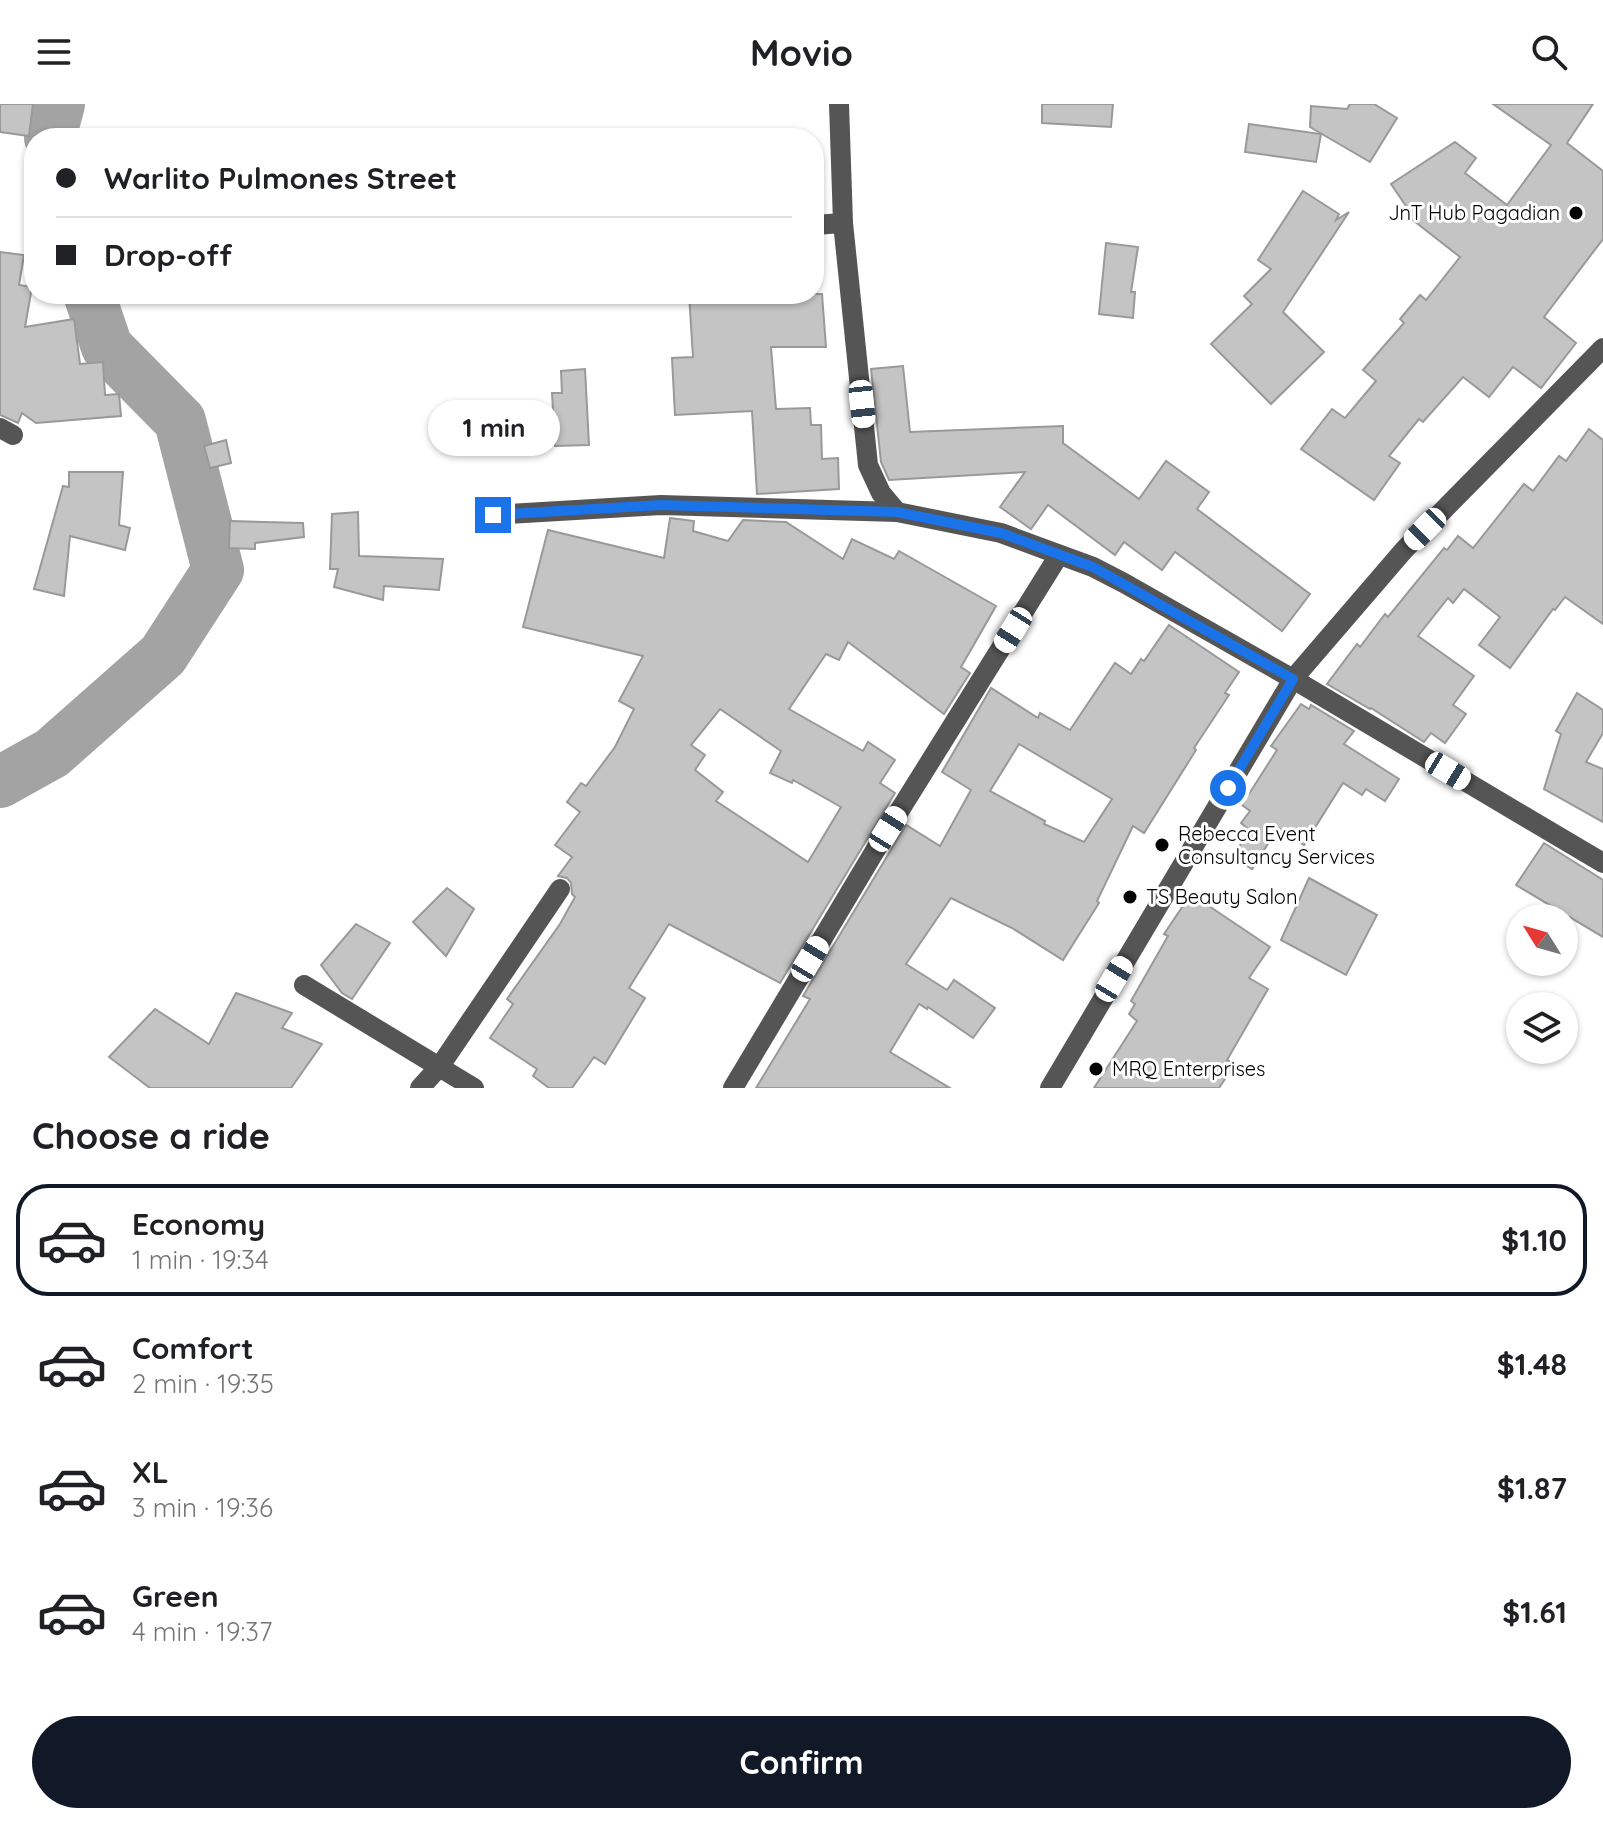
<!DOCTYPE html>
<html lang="en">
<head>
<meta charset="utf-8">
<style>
	body { margin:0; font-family:Quicksand,sans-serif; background:#f6f6f6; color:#202124; height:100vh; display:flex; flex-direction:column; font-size:30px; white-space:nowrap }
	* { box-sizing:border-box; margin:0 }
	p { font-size:26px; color:#757577 }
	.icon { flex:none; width:44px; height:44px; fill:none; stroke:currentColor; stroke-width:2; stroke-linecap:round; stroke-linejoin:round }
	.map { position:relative; height:984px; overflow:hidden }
	.side { display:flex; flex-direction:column; background:#fff; flex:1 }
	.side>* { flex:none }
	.hud { position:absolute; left:24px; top:24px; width:800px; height:176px; border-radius:32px; box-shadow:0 2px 6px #0004; display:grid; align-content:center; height:176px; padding:0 32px; background:#fff }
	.needle { width:52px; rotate:307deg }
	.tools { position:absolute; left:1506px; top:800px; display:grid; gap:16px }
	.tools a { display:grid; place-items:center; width:72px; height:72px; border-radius:50%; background:#fff; box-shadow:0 2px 6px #0004; font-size:40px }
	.end { position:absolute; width:36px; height:36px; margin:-18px; border:10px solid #1a73e8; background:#fff; box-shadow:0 0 0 4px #fff }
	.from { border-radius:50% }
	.bubble { position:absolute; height:56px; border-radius:28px; background:#fff; box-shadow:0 2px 6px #0004; font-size:26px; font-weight:700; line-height:56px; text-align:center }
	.car { position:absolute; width:24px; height:48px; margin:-24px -12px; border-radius:10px; box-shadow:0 0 6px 2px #0007; background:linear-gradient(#fff 24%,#345 0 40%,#fff 0 76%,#345 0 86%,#fff 0) }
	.hud b { display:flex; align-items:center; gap:28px; height:76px; font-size:30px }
	.hud b+b { border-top:2px solid #e0e0e0 }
	.hud i { width:20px; height:20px; background:#202124 }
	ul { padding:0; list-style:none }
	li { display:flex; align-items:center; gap:24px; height:112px; margin:0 16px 12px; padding:0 16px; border:4px solid transparent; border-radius:32px }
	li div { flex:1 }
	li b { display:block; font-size:30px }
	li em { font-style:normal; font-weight:700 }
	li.active { border-color:#111827 }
	li>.icon { width:72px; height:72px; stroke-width:1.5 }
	h2 { padding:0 32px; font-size:36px; line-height:96px }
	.button { display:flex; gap:16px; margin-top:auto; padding:16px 32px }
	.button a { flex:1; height:92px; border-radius:48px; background:#111827; color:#fff; font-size:32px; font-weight:700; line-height:92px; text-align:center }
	header { display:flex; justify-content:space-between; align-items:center; height:104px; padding:0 32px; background:#fff; font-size:36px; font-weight:700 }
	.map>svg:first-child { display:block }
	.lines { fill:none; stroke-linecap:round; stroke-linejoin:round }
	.river { stroke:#a3a3a3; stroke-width:52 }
	.building { fill:#c4c4c4; stroke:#999; stroke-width:2; fill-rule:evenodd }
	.minor { stroke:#555; stroke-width:20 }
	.route { stroke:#1a73e8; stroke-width:10 }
	.poi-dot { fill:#000; stroke:#fff; stroke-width:3 }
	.labels { text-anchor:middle; stroke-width:6; stroke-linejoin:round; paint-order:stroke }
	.poi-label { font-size:20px; fill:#000; stroke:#fff; text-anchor:start }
</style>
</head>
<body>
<header><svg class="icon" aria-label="menu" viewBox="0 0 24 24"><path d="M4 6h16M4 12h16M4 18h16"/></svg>Movio<svg class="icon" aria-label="search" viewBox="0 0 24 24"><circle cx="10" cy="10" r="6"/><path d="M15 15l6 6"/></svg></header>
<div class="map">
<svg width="1603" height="984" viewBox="0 0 1603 984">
	<rect width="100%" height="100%" fill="#fff"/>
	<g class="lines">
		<g class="river">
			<polyline points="50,34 59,0"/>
			<polyline points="0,678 52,649 163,551 218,466 180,317 107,243 89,190"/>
		</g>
	</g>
	<g class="building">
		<polygon points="0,0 33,0 29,32 0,28"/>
		<polygon points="1042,0 1113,0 1111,23 1042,19"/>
		<polygon points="1350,0 1374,0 1397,14 1370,58 1310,23 1311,2 1347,5"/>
		<polygon points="1493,0 1593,0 1567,39 1603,67 1603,135 1544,213 1576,239 1541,284 1513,263 1489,293 1463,273 1423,318 1419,315 1389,352 1400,359 1374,396 1301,345 1332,305 1345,314 1376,277 1363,266 1404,219 1400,215 1420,191 1426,196 1460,153 1409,113 1412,111 1391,80 1455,38 1476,54 1465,69 1507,101 1551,41"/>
		<polygon points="1249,20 1321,30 1316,58 1245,48"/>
		<polygon points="1303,87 1339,110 1336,116 1349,108 1283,208 1324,248 1271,300 1211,240 1252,200 1244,192 1271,165 1258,156"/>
		<polygon points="1106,139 1138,143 1131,188 1135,188 1133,214 1099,210"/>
		<polygon points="0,148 24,151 19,181 32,183 25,223 74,215 80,260 103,258 105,291 119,290 121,312 36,319 22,309 18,319 0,311"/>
		<polygon points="689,190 822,190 826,243 771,243 776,305 810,304 811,321 821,321 822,355 838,354 839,385 757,390 752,307 675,311 672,254 693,253"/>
		<polygon points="903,262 910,328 1063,322 1063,339 1139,395 1166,357 1209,388 1197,405 1310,490 1282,527 1175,448 1162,466 1124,438 1115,451 1048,401 1031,425 1000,403 1025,368 889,376 881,358 871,265"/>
		<polygon points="585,265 589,341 555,342 552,289 562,289 561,267"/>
		<polygon points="1589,325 1603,336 1603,520 1565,493 1555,506 1553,505 1510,564 1479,541 1500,513 1464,485 1453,499 1448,494 1418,532 1474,572 1453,601 1466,610 1445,639 1431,629 1424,638 1371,604 1370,605 1327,580 1357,540 1360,543 1385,510 1388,513 1444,444 1447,446 1458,432 1473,444 1524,380 1533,387 1559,352 1566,357"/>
		<polygon points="226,336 231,359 210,364 204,342"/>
		<polygon points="69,368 123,368 119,421 130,424 125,446 70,432 64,492 34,485 63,382 69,383"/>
		<polygon points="358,408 359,452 443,455 439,486 384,482 383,496 334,483 338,465 330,465 332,410"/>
		<path d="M670,414L694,417L693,427L728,437L743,416L786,418L843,455L852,435L894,455L899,447L996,502L961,563L970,569L944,610L848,538L839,556L826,550L789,605L863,647L868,638L895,656L880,679L895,689L780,879L669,820L629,884L645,894L605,960L594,953L572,984H549L533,972L537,965L490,934L513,900L507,895L560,820L575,793L572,790L571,779L567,774L558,772L572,753L555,741L580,708L567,698L581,679L586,682L615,643L634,605L619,597L643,552L523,523L548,426L664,454ZM720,605L781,647L770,669L792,679L793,676L841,703L808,758L716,697L723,688L695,666L705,651L691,641Z"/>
		<polygon points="230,417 303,419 304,433 255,439 255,445 229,444"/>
		<path d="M1169,521L1239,568L1225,589L1229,591L1194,644L1196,646L1144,729L1133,722L1097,797L1099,799L1063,856L1012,824L951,794L906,860L947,886L954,876L995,904L973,934L928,903L927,905L919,900L890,948L950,984H756L810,895L803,892L906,721L940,742L971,686L942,668L991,584L1038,614L1040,609L1070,626L1115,559L1131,570L1141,555L1144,557ZM1019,640L1112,695L1084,738L1044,720L1045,717L990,687Z"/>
		<polygon points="1577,589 1603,606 1603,629 1586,658 1603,665 1603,718 1544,685 1561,630 1556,627"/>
		<polygon points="1301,600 1309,605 1311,601 1354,627 1344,640 1399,675 1385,697 1366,685 1362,691 1343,679 1304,741 1278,724 1252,765 1233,753 1249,726 1241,719 1250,707 1242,701 1277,646 1271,642"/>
		<polygon points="1544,739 1603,776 1603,833 1516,781"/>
		<polygon points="1309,774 1377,811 1346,871 1281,836"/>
		<polygon points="447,784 474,805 446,852 413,818"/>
		<polygon points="1191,790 1270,843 1249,874 1268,885 1227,956 1235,960 1219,984 1094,984 1137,917 1129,910 1135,900 1131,897 1168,832 1164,830"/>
		<polygon points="356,820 390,839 352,895 342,889 321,861"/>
		<polygon points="236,889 292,909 282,924 322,940 291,984 150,984 109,953 155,905 209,940"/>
	</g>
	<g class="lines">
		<g class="minor">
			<polyline points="839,0 843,119 868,361 881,389 897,408"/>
			<polyline points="814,121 843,119"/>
			<polyline points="0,324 13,331"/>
			<polyline points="493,411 661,401 897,408 1001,429 1093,463 1124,479 1293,575 1603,759"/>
			<polyline points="304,881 474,984"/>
			<polyline points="420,984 440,962 560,785"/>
			<polyline points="733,984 888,725 1059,451"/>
			<polyline points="1050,984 1293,575 1404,446 1603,244"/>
		</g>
	</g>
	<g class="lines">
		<polyline class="route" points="493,411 661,401 897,408 1001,429 1093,463 1293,575 1228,684"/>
	</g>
	<g class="poi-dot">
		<circle cx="1576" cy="109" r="8"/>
		<circle cx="1162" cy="741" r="8"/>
		<circle cx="1130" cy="793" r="8"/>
		<circle cx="1096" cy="965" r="8"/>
	</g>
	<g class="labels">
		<g class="poi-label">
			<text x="1560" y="116" text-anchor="end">JnT Hub Pagadian</text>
			<text x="1178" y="737">Rebecca Event<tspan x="1178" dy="23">Consultancy Services</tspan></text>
			<text x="1146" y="800">TS Beauty Salon</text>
			<text x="1112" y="972">MRQ Enterprises</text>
		</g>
	</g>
</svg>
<div class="tools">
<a><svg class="needle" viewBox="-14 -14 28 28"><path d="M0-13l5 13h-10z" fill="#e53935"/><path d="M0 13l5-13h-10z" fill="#757577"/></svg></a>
<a><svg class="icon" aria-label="layers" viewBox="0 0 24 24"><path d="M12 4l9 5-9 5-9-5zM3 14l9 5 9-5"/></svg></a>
</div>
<i class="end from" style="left:1228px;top:684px"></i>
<i class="end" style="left:493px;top:411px"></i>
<div class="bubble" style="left:428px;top:296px;width:132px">1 min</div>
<i class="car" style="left:862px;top:300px;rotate:174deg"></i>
<i class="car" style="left:1425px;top:425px;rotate:225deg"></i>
<i class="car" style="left:1013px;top:526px;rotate:212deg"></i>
<i class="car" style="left:1448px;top:667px;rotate:121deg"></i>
<i class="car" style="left:888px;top:725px;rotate:32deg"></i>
<i class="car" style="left:810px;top:855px;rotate:31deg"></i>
<i class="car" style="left:1114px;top:875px;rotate:31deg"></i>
<div class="hud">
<b><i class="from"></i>Warlito Pulmones Street</b>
<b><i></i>Drop-off</b>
</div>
</div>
<section class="side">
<h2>Choose a ride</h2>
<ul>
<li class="active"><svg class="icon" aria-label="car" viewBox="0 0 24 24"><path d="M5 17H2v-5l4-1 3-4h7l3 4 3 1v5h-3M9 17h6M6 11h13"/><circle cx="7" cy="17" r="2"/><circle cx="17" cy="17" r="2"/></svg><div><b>Economy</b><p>1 min · 19:34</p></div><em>$1.10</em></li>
<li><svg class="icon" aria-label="car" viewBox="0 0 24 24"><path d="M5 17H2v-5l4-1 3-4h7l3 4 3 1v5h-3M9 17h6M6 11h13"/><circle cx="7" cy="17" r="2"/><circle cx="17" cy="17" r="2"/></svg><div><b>Comfort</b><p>2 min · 19:35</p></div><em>$1.48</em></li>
<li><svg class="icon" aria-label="car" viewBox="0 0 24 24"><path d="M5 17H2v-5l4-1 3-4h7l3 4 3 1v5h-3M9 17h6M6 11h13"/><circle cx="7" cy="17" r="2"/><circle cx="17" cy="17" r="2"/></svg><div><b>XL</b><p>3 min · 19:36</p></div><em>$1.87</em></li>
<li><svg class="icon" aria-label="car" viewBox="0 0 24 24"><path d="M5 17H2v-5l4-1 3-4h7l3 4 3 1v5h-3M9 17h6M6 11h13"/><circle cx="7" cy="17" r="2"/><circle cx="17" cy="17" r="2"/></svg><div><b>Green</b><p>4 min · 19:37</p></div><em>$1.61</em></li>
</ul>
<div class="button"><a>Confirm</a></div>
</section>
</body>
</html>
